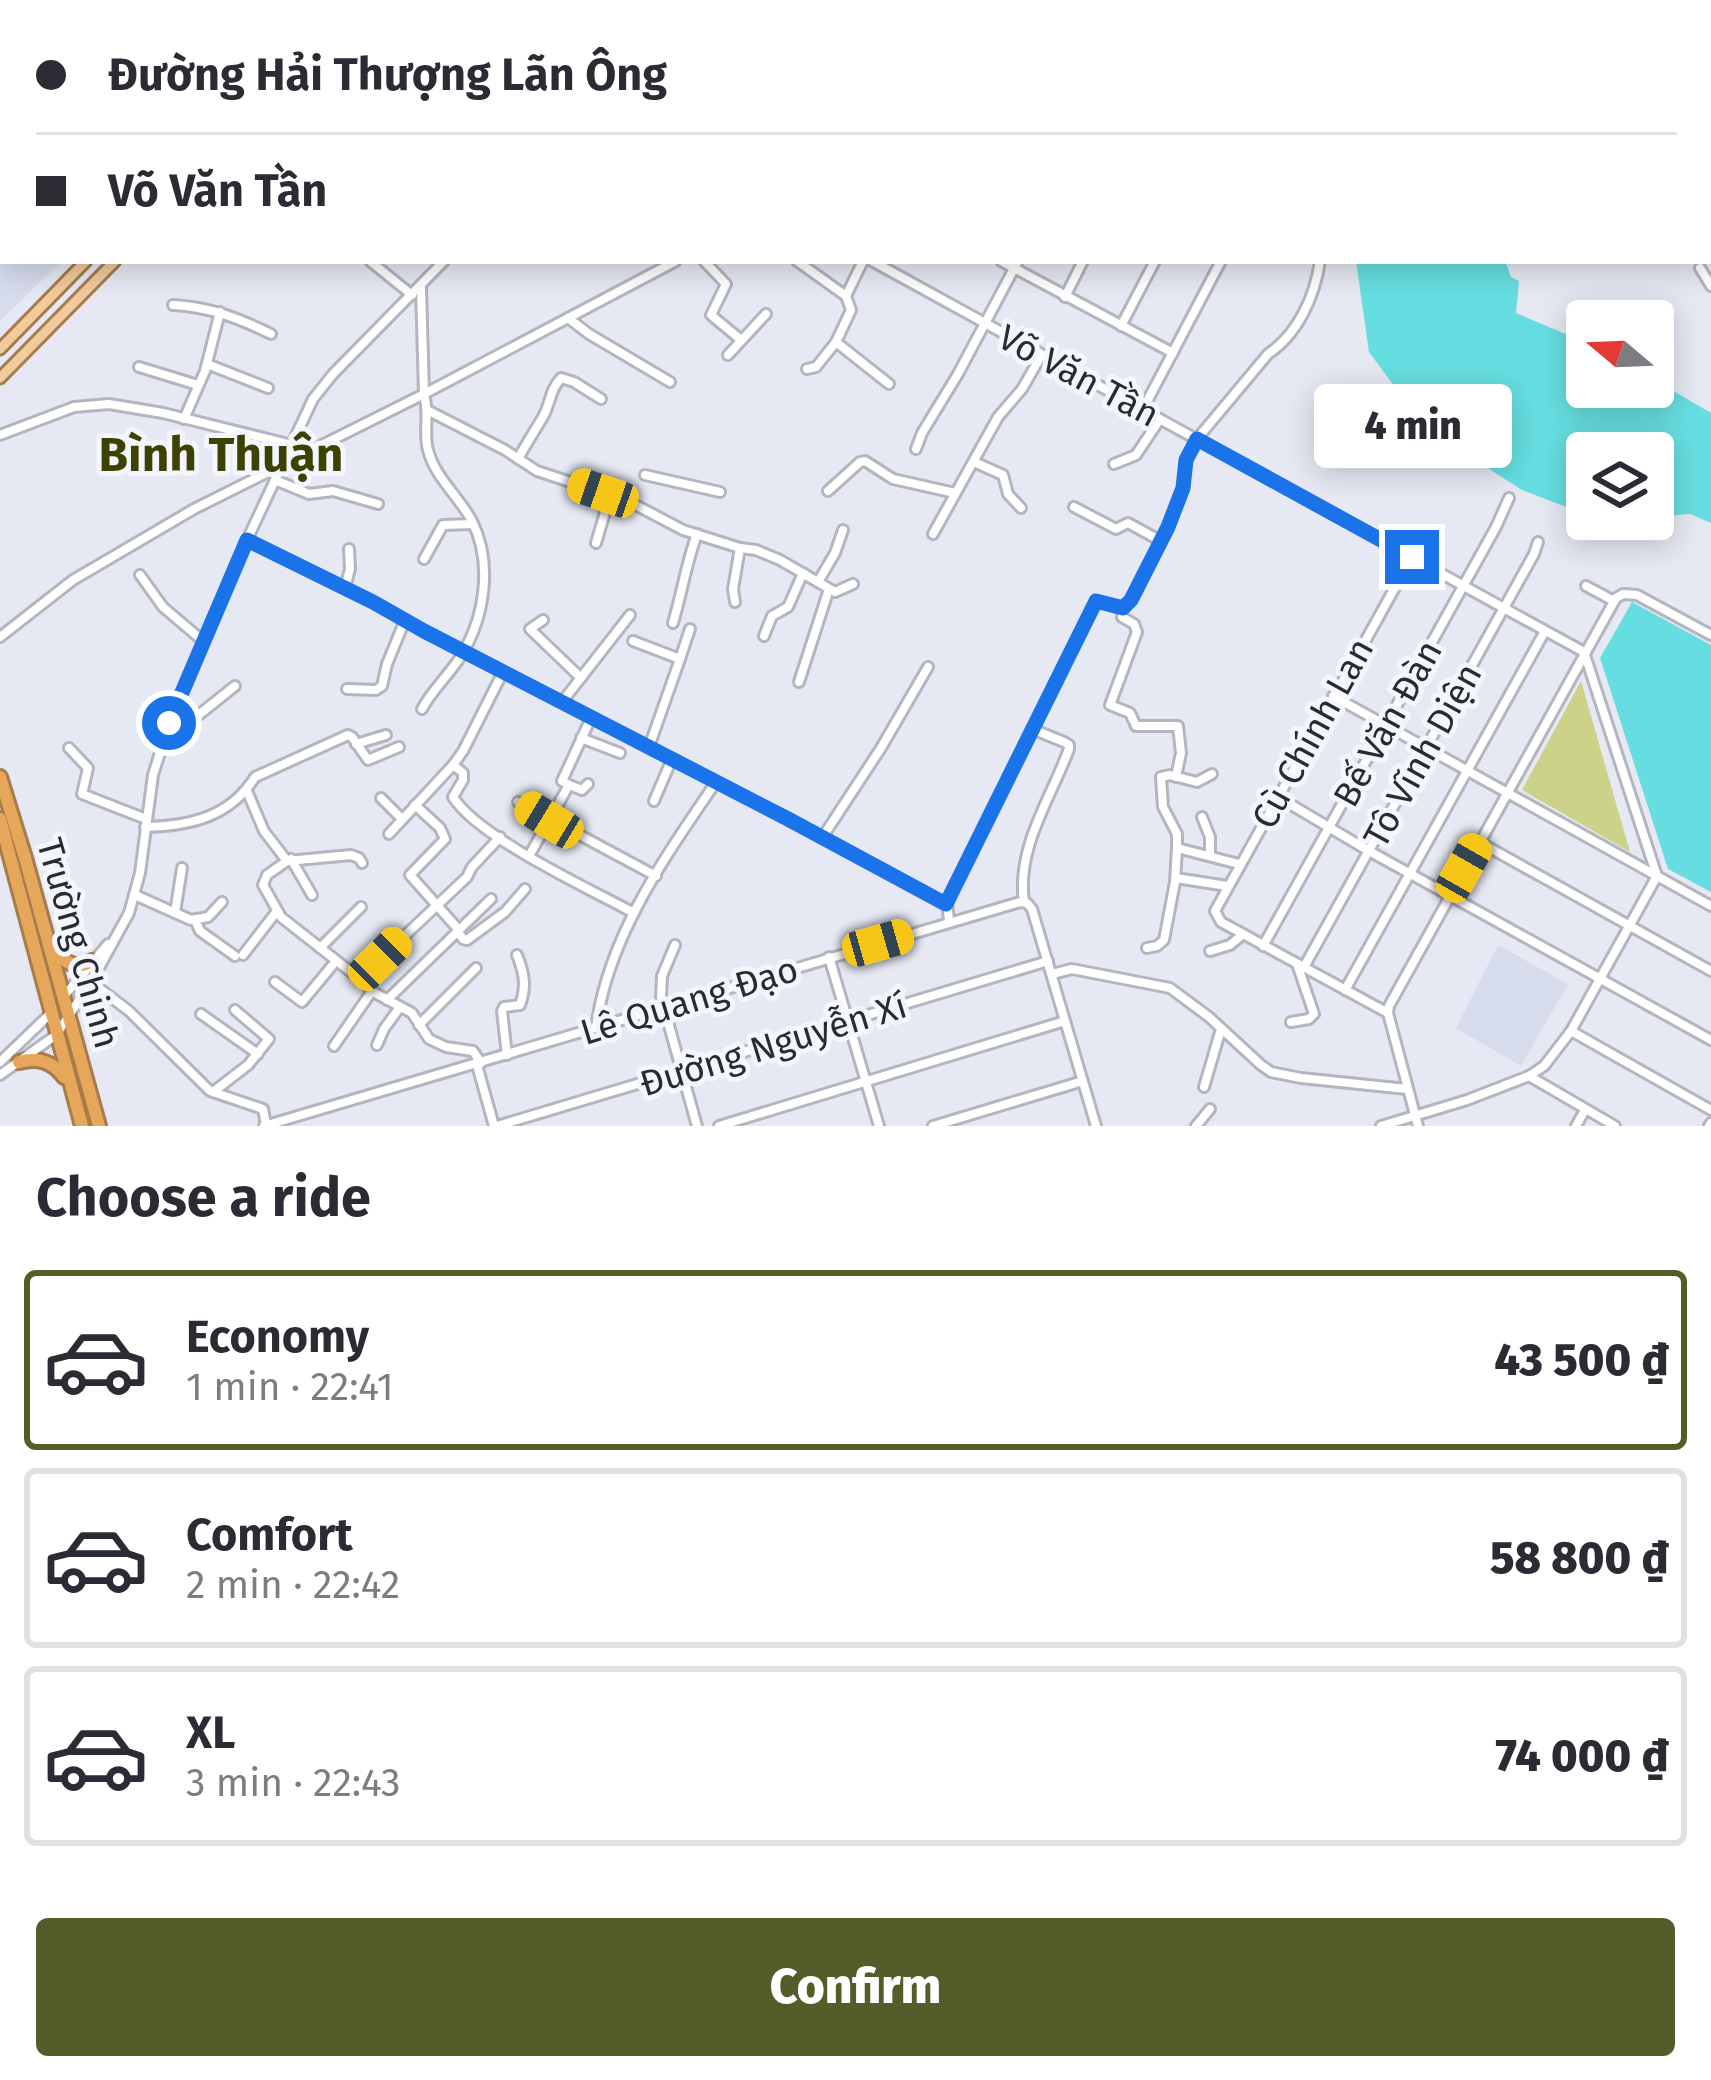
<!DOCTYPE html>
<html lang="en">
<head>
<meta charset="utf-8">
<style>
	body { margin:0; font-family:"Fira Sans",sans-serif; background:#f7f7f7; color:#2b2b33; height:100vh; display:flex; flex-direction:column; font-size:45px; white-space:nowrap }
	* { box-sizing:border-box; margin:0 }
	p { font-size:39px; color:#7c7c81 }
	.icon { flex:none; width:66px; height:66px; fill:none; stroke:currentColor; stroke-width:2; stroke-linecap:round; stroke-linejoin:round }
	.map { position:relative; height:1126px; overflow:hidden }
	.drawer { display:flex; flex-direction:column; background:#fff; flex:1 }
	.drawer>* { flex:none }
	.top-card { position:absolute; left:0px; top:0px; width:1713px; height:264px; box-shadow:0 6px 30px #0003; display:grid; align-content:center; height:264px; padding:0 36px; background:#fff }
	.needle { width:78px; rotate:289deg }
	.buttons { position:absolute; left:1566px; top:300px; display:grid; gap:24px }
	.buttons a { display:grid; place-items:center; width:108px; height:108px; border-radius:12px; background:#fff; box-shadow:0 6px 30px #0003; font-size:60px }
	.end { position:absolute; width:54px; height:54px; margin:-27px; border:15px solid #1a73e8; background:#fff; box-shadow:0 0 0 6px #fff }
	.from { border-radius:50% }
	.bubble { position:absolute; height:84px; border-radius:12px; background:#fff; box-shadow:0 6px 30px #0003; font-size:39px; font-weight:800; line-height:84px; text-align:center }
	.car { position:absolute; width:36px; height:72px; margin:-36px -18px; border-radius:15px; box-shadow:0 0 9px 3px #0007; background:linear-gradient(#f5c518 24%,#345 0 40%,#f5c518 0 76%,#345 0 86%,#f5c518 0) }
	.top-card b { display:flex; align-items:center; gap:42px; height:114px; font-size:45px }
	.top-card b+b { border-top:3px solid #e1e1e2 }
	.top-card i { width:30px; height:30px; background:#2b2b33 }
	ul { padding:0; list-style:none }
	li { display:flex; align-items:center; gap:36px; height:180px; margin:0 24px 18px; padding:0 12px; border:6px solid #e1e1e2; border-radius:12px }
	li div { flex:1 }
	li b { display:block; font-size:45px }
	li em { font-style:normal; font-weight:800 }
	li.selected { border-color:#555b29 }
	li>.icon { width:108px; height:108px; stroke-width:1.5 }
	h2 { padding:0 36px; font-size:54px; line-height:144px }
	.cta { display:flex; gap:24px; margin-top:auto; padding:24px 36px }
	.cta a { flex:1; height:138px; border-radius:12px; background:#555b29; color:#fff; font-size:48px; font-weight:800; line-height:138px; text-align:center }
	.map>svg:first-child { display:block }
	.built { fill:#d7dced }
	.green { fill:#ccd288 }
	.water { fill:#66dee1 }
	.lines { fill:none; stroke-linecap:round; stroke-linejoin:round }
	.minor-casing { stroke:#b3b5bf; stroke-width:14 }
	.major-casing { stroke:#a57c4c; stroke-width:15 }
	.highway-casing { stroke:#a57c4c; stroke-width:18 }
	.minor { stroke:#fff; stroke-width:8 }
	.major { stroke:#f1ca9d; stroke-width:9 }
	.highway { stroke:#e7a75b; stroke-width:12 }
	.route { stroke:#1a73e8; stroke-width:15 }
	.labels { text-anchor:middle; stroke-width:10; stroke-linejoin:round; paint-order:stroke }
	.street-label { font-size:36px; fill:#2a2b2f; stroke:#f4f6fe }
	.district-label { font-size:48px; font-weight:bold; fill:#3d4203; stroke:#f4f6fe }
</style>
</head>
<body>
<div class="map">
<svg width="1711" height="1126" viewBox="0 0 1711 1126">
	<rect width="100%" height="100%" fill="#e6e9f3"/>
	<g class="built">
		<polygon points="3,12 3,261 62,261 0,321 0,13"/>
		<polygon points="1498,945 1568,984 1521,1066 1456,1028"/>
	</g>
	<polygon class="green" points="1581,681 1630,852 1522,790"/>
	<g class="water">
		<polygon points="1356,261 1505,261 1511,277 1519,281 1516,313 1587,343 1587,387 1653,387 1653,379 1711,413 1711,523 1690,514 1653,517 1653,453 1587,453 1587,515 1522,490 1425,428 1369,352"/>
		<polygon points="1632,602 1711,645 1711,892 1668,869 1600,658"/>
	</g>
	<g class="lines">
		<defs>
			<g id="minor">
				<polyline points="65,0 66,3"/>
				<polyline points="133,0 134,3"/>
				<polyline points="519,0 524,3"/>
				<polyline points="1374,0 1374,3"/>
				<polyline points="167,3 170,0"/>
				<polyline points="247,3 250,0"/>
				<polyline points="426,3 427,0"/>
				<polyline points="511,3 513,0"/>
				<polyline points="629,3 637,0"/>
				<polyline points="1331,3 1331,0"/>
				<polyline points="1710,83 1711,82"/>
				<polyline points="1710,149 1711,149"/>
				<polyline points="370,261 412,295"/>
				<polyline points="704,261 726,284 711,315 741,340"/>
				<polyline points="797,261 846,296"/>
				<polyline points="863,261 846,296 851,310 836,342 889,384"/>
				<polyline points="872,261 1584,652 1657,876 1571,1031 1544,1066 1529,1076 1467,1100 1381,1126"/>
				<polyline points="1001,261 1173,353"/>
				<polyline points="1700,268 1711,286"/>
				<path d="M421,288L424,394C430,416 423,432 428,450C434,476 460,498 472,521C493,563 485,617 461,656C449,675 432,690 422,709"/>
				<polyline points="1065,297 1083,261"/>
				<path d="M173,305C210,307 238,318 271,334"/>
				<polyline points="568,318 589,334 670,382"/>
				<polyline points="1121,326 1155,261"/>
				<polyline points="728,355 766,314"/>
				<polyline points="207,364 268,388"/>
				<polyline points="139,367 198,385"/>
				<polyline points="807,369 816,367 836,342"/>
				<polyline points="429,411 505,450 537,471 628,501 683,530 740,548 756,550 780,560 835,592 853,584"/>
				<polyline points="1142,411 1221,261"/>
				<polyline points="184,419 205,371 220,312"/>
				<polyline points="0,435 74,407 109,404 163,413 292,445"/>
				<polyline points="916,449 922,433 958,374 1018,261"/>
				<path d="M518,459C526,444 536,429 544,415C551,401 550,390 561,378L574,382L601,399"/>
				<polyline points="974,462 1003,475 1008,494 1021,508"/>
				<polyline points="1114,464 1136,455 1160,419"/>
				<polyline points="645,475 720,492"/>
				<polyline points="275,480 309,494 333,491 378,504"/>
				<polyline points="828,491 860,462 865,461 893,479 955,493"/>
				<polyline points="1074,507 1116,529 1128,523 1161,541"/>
				<polyline points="933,534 998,417 1022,389 1041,356"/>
				<polyline points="247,540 373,602 424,631 788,819 946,905"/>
				<polyline points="596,543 604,516 607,495"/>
				<polyline points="1412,557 1215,911 1221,922 1388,1013 1418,1126"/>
				<polyline points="424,559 443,525 473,524"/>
				<polyline points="140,575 163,607 203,641"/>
				<polyline points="818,582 835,553 843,530"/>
				<polyline points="1586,586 1614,601"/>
				<polyline points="345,588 350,569 349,549"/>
				<polyline points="735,602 733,589 740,548"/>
				<polyline points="1123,607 1122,617 1134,624 1137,632 1110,705 1130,713 1136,726 1178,726 1181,753 1176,777"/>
				<polyline points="543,620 530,629 581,678"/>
				<path d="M673,623C682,593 686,564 697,534"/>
				<polyline points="764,636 772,616 788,607 803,573"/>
				<polyline points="0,637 73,580 194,509 424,394 676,261"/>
				<polyline points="633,641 680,659 649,747"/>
				<polyline points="680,659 690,629"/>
				<polyline points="799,682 829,589"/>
				<polyline points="347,689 376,690 382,686 387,664 405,620"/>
				<polyline points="1333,696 1711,906"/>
				<polyline points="562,702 630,615"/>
				<polyline points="172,715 191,721 235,686"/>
				<polyline points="581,738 620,753"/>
				<polyline points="356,744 386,735"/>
				<polyline points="69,748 88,768 82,794 146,819"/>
				<polyline points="453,765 463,751 503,672"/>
				<polyline points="569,785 582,790 588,784"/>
				<polyline points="247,791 264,831 287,861 267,875 263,885 281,917 356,976 375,993 412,1013 429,1039 446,1047 473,1051 481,1063"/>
				<polyline points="1278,797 1369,851 1711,1040"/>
				<polyline points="381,798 402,819"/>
				<polyline points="654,801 672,759"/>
				<polyline points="518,802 656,876"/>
				<polyline points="415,805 440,828 445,839 410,875 458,929"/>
				<polyline points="1202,817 1210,837 1210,856"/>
				<path d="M145,827C190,826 230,817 255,777L348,735L352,737L368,760L399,747"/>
				<path d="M389,834L453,765L463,773V780L453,797C479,838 588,888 634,913"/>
				<polyline points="822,838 881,748 928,667"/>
				<polyline points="1479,842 1711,971"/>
				<polyline points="1177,848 1177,834 1163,807 1161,777 1170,775 1197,782 1212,774"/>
				<polyline points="529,856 569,785 562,781 591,718"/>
				<polyline points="291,859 312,895"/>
				<polyline points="287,861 351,855 359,858 362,863"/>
				<polyline points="1176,878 1227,886"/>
				<polyline points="135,895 191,920 208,917 222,902"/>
				<path d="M1024,902C1016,848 1051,798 1069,749V745L1064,742L1032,729"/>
				<polyline points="175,913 182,868"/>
				<polyline points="195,920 200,931 235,956"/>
				<path d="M949,921L947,901L1096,601L1123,607L1131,600L1168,527L1183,488L1186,460L1197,439L1268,354C1298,334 1315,296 1320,261"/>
				<polyline points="458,932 463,939 467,940 505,912 525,889"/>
				<polyline points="675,945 662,976 661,997 697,1126"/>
				<polyline points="1263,946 1496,527 1509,498"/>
				<polyline points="320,948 361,907"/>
				<polyline points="1147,948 1157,946 1164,940 1175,882 1177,848 1239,864"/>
				<polyline points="1210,951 1230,945 1242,935"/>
				<polyline points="243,955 277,911"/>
				<polyline points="829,957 879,1126"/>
				<polyline points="1304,967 1534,554 1538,542"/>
				<polyline points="1052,974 1072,969 1170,988 1209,1017 1261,1065 1271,1072 1301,1078 1407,1089"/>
				<polyline points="359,979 467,877 472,867 500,837"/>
				<polyline points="91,982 129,1011 210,1091 263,1109 266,1125"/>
				<polyline points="275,982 302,1002 336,961"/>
				<polyline points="1345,990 1545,631"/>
				<polyline points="64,996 108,944"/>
				<polyline points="387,1000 491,899"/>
				<polyline points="1388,1013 1389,1006 1616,598 1623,594 1637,595 1711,635"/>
				<polyline points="201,1014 258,1054"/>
				<polyline points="1291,1022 1309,1019 1314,1014 1297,964"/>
				<polyline points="419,1025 476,968"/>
				<path d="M596,1028C608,936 665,857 716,782"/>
				<polyline points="1571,1031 1711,1110"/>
				<polyline points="377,1045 384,1029 400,1007"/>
				<polyline points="334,1046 372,991"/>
				<path d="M507,1055L502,1011L504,1007L520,1005C527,987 524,972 517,955"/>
				<polyline points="0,1062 51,1013"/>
				<polyline points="477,1065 494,1126"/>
				<polyline points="0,1075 56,1035 91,982 129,913 140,873 153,775 172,715 247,540 313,399 333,374 444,261"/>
				<polyline points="1529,1076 1615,1126"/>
				<polyline points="1204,1087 1221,1029"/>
				<polyline points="213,1092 248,1065 269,1039 235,1010"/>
				<polyline points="264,1126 1020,902 1027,903 1032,909 1096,1126"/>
				<polyline points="497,1126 1048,961"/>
				<polyline points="719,1126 1065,1021"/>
				<polyline points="933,1126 1083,1081"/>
				<polyline points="1196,1126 1210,1109"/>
				<polyline points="1576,1126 1585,1110"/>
				<polyline points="1709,1126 1711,1123"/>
			</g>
			<g id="major">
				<polyline points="341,3 344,0"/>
				<polyline points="369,3 372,0"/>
				<polyline points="0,349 86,261"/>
				<polyline points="0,378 115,261"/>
			</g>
			<g id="highway">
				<polyline points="0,777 25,858 99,1126"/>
				<polyline points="0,819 82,1126"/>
				<path d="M53,948C63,962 76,971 92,961"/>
				<path d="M19,1062C38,1057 52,1061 64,1077"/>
			</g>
		</defs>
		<use href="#minor" class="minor-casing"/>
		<use href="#major" class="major-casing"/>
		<use href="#highway" class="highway-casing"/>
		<use href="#minor" class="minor"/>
		<use href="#major" class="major"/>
		<use href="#highway" class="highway"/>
	</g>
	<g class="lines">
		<polyline class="route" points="169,723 247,540 373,602 424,631 788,819 946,904 1096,601 1123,608 1131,600 1168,527 1183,488 1186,460 1197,439 1412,557"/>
	</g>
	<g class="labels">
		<g class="street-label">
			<text transform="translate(1079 375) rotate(28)" y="13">Võ Văn Tần</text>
			<text transform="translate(1387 723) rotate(-61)" y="13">Bế Văn Đàn</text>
			<text transform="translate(1312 733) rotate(-61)" y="13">Cù Chính Lan</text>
			<text transform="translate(1422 755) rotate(-61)" y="13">Tô Vĩnh Diện</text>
			<text transform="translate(79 943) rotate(74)" y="13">Trường Chinh</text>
			<text transform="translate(689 1000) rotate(-17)" y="13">Lê Quang Đạo</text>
			<text transform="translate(773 1044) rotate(-17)" y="13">Đường Nguyễn Xí</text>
		</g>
		<g class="district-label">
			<text x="221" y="471">Bình Thuận</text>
		</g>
	</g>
</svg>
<div class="buttons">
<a><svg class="needle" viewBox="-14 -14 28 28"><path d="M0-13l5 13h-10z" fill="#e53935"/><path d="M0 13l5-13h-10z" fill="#7c7c81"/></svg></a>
<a><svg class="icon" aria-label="layers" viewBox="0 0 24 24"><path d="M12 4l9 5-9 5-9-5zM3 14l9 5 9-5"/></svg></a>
</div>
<i class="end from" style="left:169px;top:723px"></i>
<i class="end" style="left:1412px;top:557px"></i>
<div class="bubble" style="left:1314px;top:384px;width:198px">4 min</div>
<i class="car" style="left:603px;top:493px;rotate:289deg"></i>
<i class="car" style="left:549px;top:820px;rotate:301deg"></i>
<i class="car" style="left:1464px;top:868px;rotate:30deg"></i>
<i class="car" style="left:878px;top:943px;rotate:74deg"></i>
<i class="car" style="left:380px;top:959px;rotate:45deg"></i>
<div class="top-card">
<b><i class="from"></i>Đường Hải Thượng Lãn Ông</b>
<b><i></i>Võ Văn Tần</b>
</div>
</div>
<section class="drawer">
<h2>Choose a ride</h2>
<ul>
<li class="selected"><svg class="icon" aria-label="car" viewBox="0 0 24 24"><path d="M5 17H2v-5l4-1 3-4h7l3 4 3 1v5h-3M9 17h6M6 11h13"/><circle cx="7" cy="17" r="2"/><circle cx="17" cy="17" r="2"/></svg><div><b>Economy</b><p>1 min · 22:41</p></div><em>43 500 ₫</em></li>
<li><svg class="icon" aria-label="car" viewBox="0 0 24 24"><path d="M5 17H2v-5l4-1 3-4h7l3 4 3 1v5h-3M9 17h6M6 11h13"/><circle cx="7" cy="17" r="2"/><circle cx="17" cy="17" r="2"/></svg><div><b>Comfort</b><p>2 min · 22:42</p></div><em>58 800 ₫</em></li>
<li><svg class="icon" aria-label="car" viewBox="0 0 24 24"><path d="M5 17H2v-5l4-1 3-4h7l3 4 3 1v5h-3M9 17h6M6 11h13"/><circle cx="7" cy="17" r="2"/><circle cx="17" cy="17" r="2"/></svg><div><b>XL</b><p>3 min · 22:43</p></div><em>74 000 ₫</em></li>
</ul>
<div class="cta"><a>Confirm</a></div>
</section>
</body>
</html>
